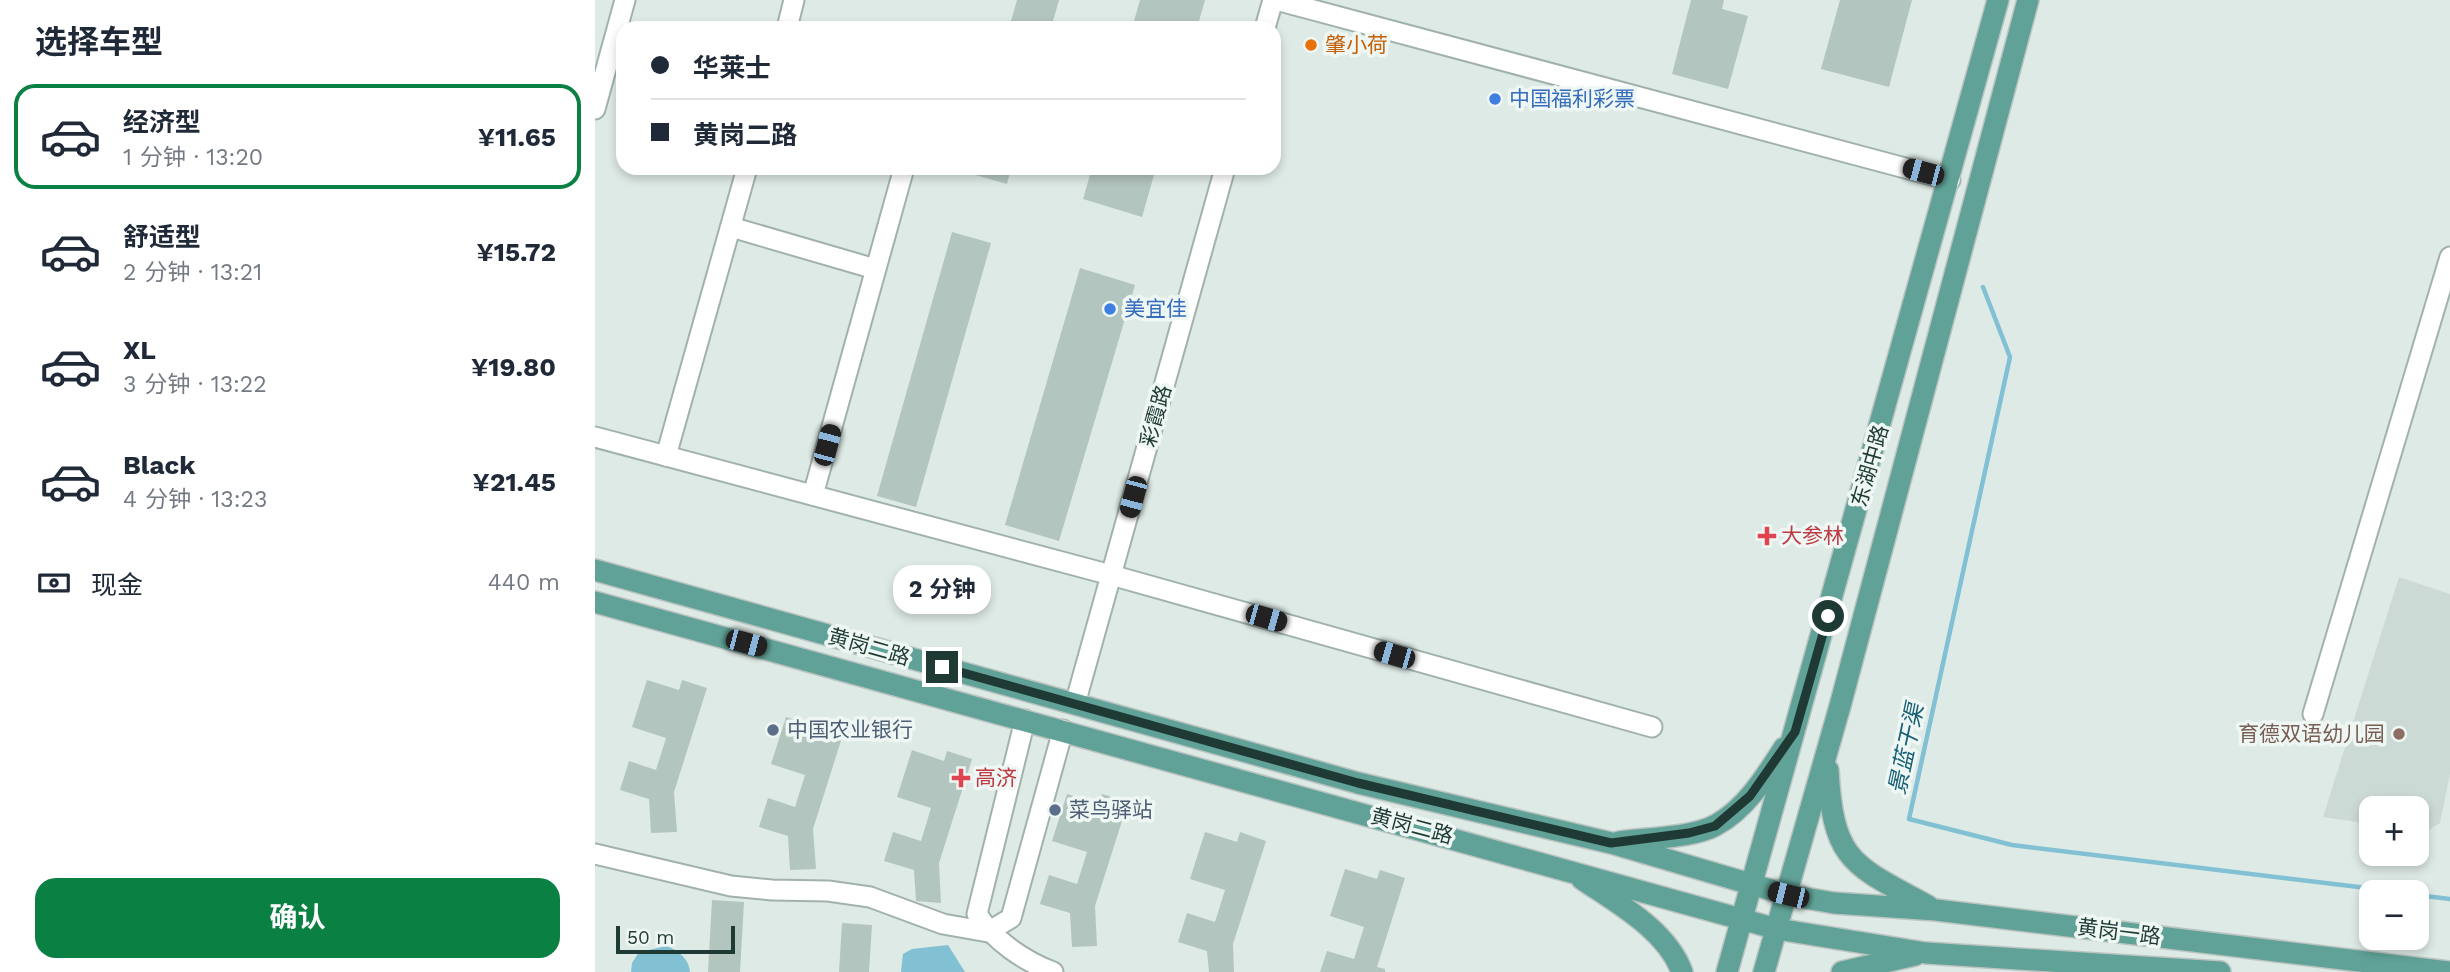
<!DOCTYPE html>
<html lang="zh">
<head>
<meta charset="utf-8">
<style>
	body { margin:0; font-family:"Work Sans","Noto Sans SC",sans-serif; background:#f2f2f3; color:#1f2937; height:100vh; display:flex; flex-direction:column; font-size:26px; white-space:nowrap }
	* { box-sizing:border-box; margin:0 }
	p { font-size:23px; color:#747a83 }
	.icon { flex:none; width:38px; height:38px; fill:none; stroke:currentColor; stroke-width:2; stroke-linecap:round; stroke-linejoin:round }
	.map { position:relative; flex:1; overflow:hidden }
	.side { display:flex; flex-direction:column; background:#fff; width:595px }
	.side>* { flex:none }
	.top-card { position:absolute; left:21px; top:21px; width:665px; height:154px; border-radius:21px; box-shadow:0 4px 10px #0003; display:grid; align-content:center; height:154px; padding:0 35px; background:#fff }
	.controls { position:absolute; left:1764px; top:796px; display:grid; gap:14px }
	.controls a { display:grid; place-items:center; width:70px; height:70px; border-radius:14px; background:#fff; box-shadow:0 4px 10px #0003; font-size:35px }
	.scale { position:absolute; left:21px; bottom:18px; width:119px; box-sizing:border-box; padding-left:7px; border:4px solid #1f3a35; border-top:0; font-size:19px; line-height:24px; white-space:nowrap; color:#1f3a35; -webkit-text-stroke:5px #eef7f3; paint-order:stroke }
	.end { position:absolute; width:32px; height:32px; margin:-16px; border:9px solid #1f3a35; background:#fff; box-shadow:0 0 0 4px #fff }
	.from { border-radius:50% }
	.bubble { position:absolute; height:49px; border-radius:21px; background:#fff; box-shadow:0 4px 10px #0003; font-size:23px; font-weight:700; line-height:49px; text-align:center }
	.car { position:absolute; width:21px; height:42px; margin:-21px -10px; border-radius:9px; box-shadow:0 0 5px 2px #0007; background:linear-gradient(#222 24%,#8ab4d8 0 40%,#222 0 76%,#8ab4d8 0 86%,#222 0) }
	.top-card b { display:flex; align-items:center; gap:24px; height:66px; font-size:26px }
	.top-card b+b { border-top:2px solid #e0e1e3 }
	.top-card i { width:18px; height:18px; background:#1f2937 }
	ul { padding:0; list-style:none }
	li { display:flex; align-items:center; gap:21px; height:105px; margin:0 14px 10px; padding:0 21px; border:4px solid transparent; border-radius:21px }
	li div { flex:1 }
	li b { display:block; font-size:26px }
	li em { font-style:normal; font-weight:700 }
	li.on { border-color:#0b8043 }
	li>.icon { width:63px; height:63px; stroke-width:1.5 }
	h2 { padding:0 35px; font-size:32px; line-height:84px }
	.pay { display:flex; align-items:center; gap:18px; height:77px; padding:0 35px; font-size:26px }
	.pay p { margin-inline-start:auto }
	.primary-button { display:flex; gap:14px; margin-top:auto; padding:14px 35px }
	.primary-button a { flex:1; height:80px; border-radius:21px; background:#0b8043; color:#fff; font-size:28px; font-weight:700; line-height:80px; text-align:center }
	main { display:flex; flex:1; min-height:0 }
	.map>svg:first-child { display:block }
	.built { fill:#ccdad5 }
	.water { fill:#82c0d3 }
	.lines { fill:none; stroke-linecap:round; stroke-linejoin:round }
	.stream { stroke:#82c0d3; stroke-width:4.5 }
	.building { fill:#b3c5bf }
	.minor-casing { stroke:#a1b2ad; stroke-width:23 }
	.major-casing { stroke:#bcc4c2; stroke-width:24 }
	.minor { stroke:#fff; stroke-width:19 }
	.major { stroke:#60a297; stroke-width:21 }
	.route { stroke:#1f3a35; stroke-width:9 }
	.food-dot { fill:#e8710a; stroke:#eef7f3; stroke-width:2.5 }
	.shop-dot { fill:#3f7fe0; stroke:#eef7f3; stroke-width:2.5 }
	.health-dot { fill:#e0444e; stroke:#eef7f3; stroke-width:2.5 }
	.service-dot { fill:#5c6f8a; stroke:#eef7f3; stroke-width:2.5 }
	.education-dot { fill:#8d6e63; stroke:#eef7f3; stroke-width:2.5 }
	.labels { text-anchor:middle; stroke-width:7; stroke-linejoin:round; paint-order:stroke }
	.food-label { font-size:21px; fill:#c56008; stroke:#eef7f3; text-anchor:start }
	.shop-label { font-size:21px; fill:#366cbe; stroke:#eef7f3; text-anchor:start }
	.street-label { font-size:21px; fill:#1f3a35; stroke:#eef7f3 }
	.health-label { font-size:21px; fill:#be3a42; stroke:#eef7f3; text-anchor:start }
	.service-label { font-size:21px; fill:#4e5e75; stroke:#eef7f3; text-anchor:start }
	.education-label { font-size:21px; fill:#785e54; stroke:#eef7f3; text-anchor:end }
	.water-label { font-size:23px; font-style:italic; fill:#176078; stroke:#eef7f3 }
</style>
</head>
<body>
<main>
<section class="side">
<h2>选择车型</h2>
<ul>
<li class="on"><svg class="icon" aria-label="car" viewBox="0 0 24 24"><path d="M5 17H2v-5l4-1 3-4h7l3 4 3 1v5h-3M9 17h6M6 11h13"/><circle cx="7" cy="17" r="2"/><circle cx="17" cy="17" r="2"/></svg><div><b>经济型</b><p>1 分钟 · 13:20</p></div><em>¥11.65</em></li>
<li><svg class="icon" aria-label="car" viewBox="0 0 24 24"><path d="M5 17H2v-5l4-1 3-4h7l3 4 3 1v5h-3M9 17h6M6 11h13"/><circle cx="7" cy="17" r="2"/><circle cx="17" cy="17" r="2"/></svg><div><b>舒适型</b><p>2 分钟 · 13:21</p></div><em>¥15.72</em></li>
<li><svg class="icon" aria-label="car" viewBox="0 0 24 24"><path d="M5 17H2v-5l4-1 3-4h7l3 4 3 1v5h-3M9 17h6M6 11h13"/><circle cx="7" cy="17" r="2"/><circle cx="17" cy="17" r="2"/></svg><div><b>XL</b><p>3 分钟 · 13:22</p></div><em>¥19.80</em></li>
<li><svg class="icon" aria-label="car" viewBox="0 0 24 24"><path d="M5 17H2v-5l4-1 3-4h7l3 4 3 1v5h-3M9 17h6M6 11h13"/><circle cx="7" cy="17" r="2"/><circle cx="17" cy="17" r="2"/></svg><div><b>Black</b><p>4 分钟 · 13:23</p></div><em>¥21.45</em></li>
</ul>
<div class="pay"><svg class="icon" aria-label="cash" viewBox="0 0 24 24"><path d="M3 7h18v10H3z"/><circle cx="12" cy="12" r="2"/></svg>现金<p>440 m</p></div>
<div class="primary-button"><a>确认</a></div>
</section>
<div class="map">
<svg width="1855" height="972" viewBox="0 0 1855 972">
	<rect width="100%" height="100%" fill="#deeae6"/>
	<polygon class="built" points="1804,577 1855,594 1855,774 1845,823 1830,832 1822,831 1822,808 1776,808 1776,824 1728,817"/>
	<g class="water">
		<polygon points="353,945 370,972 306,972 308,954 317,949"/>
		<path d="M72,946C84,951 94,959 95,972H36L37,963L44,952Z"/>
	</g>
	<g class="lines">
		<g class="stream">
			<polyline points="1388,287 1415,357 1314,819 1417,845 1805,892"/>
			<polyline points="1822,895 1855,899"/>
		</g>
	</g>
	<g class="building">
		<polygon points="422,0 464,0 456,28 414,28"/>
		<polygon points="545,0 610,0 602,28 537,28"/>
		<polygon points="1096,0 1129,0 1127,9 1153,16 1133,89 1077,74"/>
		<polygon points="1245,0 1317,0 1294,87 1226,69"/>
		<polygon points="371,168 416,168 412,184 370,172"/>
		<polygon points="497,168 561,168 547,217 488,199"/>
		<polygon points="357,232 396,243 321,507 282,496"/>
		<polygon points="485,268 540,285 464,541 410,525"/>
		<polygon points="52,680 84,690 87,680 112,688 79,792 82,832 56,833 54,799 25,790 34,761 61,770 71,738 37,727"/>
		<polygon points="191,717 223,727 226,717 251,725 218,829 221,869 195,870 193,836 164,827 173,798 200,807 210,775 176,764"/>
		<polygon points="317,750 349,761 352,751 377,759 344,863 346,903 321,901 319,870 289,861 298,832 326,841 336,808 302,797"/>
		<polygon points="472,794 504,804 507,794 533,802 500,906 502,946 477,947 475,913 445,904 454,875 482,884 492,852 457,841"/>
		<polygon points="610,832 642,842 645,832 671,841 638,944 639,972 614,972 612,951 583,942 592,913 620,922 630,890 595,879"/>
		<polygon points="750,869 782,879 785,870 810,878 782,967 790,969 790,972 725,972 732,951 759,959 769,927 735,916"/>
		<polygon points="117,900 149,902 145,972 113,972"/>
		<polygon points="247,923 277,925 274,972 244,972"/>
	</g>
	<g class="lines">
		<defs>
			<g id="minor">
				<polyline points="681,0 1355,180"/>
				<polyline points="192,28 199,0"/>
				<polyline points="670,28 678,0"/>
				<polyline points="0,109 30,0"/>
				<polyline points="136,227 280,269"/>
				<polyline points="0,437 516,575 1057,727"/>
				<polyline points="71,456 152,168"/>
				<polyline points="218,495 309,168"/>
				<polyline points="480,704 630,168"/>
				<polyline points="1718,714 1855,257"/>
				<path d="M430,720L382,914C398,940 429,961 458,972"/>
				<polyline points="0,854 136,886 177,890 233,891 275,897 348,924 393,932 416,918 468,730"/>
			</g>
			<g id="major">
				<polyline points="0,570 763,783 1016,843 1193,895 1239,903 1341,910 1855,972"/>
				<polyline points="0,602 1182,929 1331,953 1625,972"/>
				<path d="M1233,770C1238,862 1258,865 1333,906"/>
				<path d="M1024,842C1051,838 1098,838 1121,825C1151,809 1171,776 1189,748"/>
				<path d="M987,879C1022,903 1072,930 1087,972"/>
				<polyline points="1132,972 1403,0"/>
				<polyline points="1169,972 1245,706 1433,0"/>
				<polyline points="1247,972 1320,955"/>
			</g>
		</defs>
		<use href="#minor" class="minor-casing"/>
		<use href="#major" class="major-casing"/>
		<use href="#minor" class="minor"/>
		<use href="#major" class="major"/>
	</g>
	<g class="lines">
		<polyline class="route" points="347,667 763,783 1016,843 1094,833 1120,826 1155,796 1200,732 1233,616"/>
	</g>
	<circle class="food-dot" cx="716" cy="45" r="7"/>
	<g class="shop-dot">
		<circle cx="900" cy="99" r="7"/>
		<circle cx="515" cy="309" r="7"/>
	</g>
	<g class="health-dot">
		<path d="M1168.5 525.5h7v7h7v7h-7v7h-7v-7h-7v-7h7z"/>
		<path d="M362.5 767.5h7v7h7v7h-7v7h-7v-7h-7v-7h7z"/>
	</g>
	<g class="service-dot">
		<circle cx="178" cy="730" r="7"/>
		<circle cx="460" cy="810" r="7"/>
	</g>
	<circle class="education-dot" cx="1804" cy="734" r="7"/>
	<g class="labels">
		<g class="food-label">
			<text x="730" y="52">肇小荷</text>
		</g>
		<g class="shop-label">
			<text x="914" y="106">中国福利彩票</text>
			<text x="529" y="316">美宜佳</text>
		</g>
		<g class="street-label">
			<text transform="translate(561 416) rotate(-74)" y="7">彩霞路</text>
			<text transform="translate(1275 466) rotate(-74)" y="7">东湖中路</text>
			<text transform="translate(274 647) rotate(16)" y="7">黄岗二路</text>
			<text transform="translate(817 826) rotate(15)" y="7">黄岗二路</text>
			<text transform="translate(1524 932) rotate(7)" y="7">黄岗一路</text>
		</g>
		<g class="health-label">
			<text x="1186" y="543">大参林</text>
			<text x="380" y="785">高济</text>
		</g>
		<g class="service-label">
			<text x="192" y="737">中国农业银行</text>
			<text x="474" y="817">菜鸟驿站</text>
		</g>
		<g class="education-label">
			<text x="1790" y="741">育德双语幼儿园</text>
		</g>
		<g class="water-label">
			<text transform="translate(1311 749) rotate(-78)" y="8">景蓝干渠</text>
		</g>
	</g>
</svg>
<div class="controls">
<a>+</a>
<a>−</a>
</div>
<div class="scale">50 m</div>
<i class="end from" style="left:1233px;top:616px"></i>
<i class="end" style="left:347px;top:667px"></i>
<div class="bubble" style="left:298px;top:565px;width:98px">2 分钟</div>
<i class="car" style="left:1328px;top:172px;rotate:285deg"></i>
<i class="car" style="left:232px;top:445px;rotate:15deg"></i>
<i class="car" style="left:538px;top:497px;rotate:195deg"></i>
<i class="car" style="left:671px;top:618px;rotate:106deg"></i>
<i class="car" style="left:151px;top:643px;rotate:105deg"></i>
<i class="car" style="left:799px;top:655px;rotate:286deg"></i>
<i class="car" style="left:1193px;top:895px;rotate:284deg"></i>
<div class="top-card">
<b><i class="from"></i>华莱士</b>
<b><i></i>黄岗二路</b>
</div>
</div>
</main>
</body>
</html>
